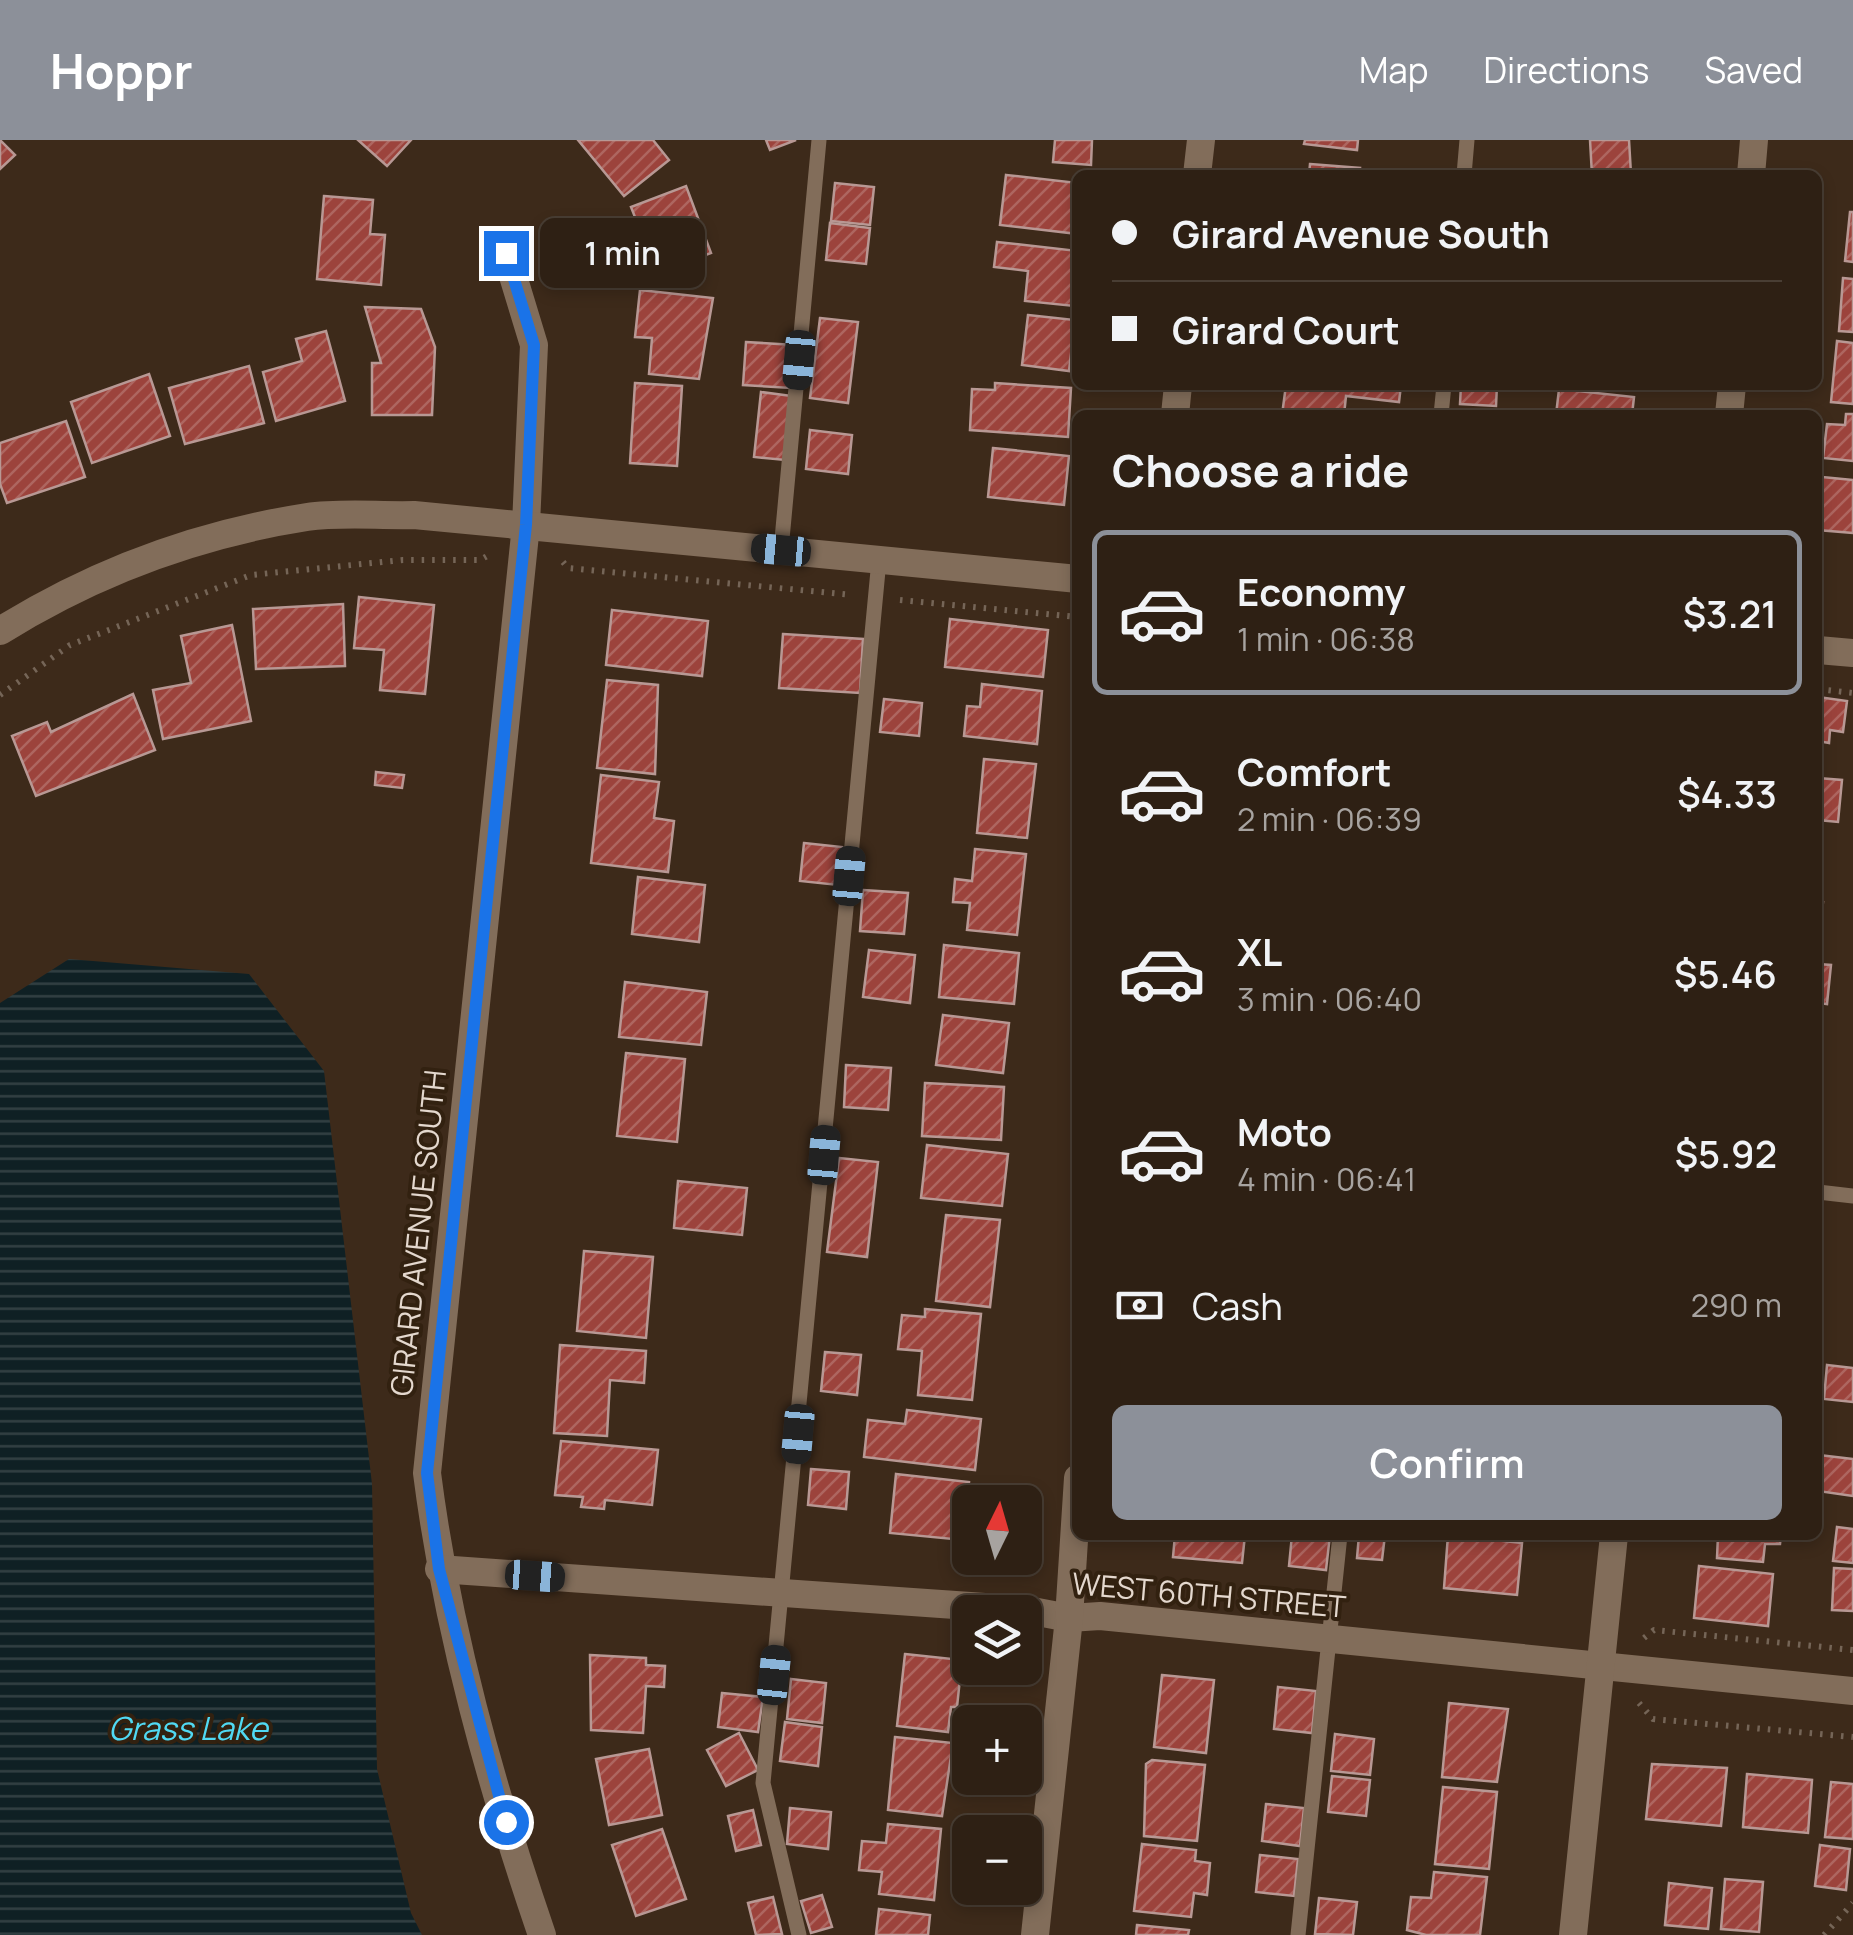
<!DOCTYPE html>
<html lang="en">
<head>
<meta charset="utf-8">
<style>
	body { margin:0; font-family:Manrope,sans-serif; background:#36281d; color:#f1f3f6; height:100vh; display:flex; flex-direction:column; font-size:38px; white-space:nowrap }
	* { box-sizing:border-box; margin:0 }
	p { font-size:32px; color:#a7a3a0 }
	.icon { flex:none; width:55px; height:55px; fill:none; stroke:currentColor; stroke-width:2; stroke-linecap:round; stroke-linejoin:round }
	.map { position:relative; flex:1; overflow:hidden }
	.side { position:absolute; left:1072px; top:270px; width:750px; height:1130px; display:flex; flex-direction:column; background:#2e2014; border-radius:15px; box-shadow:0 5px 15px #0003,0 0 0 2px #493e34 }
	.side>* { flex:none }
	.banner { position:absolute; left:1072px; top:30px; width:750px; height:220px; border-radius:15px; box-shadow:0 5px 15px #0003,0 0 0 2px #493e34; display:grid; align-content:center; height:220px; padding:0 40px; background:#2e2014 }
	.needle { width:65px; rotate:5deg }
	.tools { position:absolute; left:952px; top:1345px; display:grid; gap:20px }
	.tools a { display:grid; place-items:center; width:90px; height:90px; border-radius:15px; background:#2e2014; box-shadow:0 5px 15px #0003,0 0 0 2px #493e34; font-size:50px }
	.end { position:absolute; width:45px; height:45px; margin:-22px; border:12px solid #1a73e8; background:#fff; box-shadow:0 0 0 5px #fff }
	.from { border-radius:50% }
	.bubble { position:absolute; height:70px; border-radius:15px; background:#2e2014; box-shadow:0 5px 15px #0003,0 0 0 2px #493e34; font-size:32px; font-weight:600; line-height:70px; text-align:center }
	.car { position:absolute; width:30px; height:60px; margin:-30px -15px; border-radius:12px; box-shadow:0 0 8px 2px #0007; background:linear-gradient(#222 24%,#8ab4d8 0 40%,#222 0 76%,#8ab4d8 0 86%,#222 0) }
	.banner b { display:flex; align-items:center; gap:35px; height:95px; font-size:38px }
	.banner b+b { border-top:2px solid #493e34 }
	.banner i { width:25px; height:25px; background:#f1f3f6 }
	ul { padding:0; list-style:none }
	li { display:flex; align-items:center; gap:30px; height:165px; margin:0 20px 15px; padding:0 20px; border:5px solid transparent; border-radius:15px }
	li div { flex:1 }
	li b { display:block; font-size:38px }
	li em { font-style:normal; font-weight:600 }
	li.on { border-color:#8c9099 }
	li>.icon { width:90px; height:90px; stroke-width:1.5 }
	h2 { padding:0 40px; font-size:45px; line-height:120px }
	.pay { display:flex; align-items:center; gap:25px; height:110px; padding:0 40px; font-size:38px }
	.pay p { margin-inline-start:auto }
	.action { display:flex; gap:20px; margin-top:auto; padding:20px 40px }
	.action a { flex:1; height:115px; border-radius:15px; background:#8c9099; color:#fff; font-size:40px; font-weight:600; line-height:115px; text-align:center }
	header { display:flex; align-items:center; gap:60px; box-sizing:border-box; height:140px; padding:0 50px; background:#8c9099; color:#fff }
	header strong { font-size:48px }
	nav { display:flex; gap:55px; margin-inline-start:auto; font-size:35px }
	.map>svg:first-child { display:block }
	.water { fill:url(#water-rules) }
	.building { fill:url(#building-hatch); stroke:#b89894; stroke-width:2.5 }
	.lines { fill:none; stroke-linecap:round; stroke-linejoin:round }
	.path { stroke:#756557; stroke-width:6; stroke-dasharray:2.5 8; stroke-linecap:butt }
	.service { stroke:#826d5a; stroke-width:15 }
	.minor { stroke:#826d5a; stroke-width:28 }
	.route { stroke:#1a73e8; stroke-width:12 }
	.labels { text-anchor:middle; stroke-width:8; stroke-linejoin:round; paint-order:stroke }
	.street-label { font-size:30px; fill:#e4d8ce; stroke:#322110 }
	.water-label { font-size:32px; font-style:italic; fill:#50d9f3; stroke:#322110 }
</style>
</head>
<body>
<header>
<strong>Hoppr</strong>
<nav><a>Map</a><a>Directions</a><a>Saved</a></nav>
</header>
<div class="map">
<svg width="1853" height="1795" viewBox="0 0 1853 1795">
	<defs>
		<pattern id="water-rules" width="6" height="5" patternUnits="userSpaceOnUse" patternTransform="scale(2.5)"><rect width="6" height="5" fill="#0f2024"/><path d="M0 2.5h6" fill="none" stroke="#324043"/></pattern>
		<pattern id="building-hatch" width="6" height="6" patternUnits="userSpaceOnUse" patternTransform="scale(2.5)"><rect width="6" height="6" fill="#9c433c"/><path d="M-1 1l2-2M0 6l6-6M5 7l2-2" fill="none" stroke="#ae6660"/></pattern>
	</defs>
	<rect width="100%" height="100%" fill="#3d2a1a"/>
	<polygon class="water" points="69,819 249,834 324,931 372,1344 377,1629 411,1773 422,1795 0,1795 0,863"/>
	<g class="building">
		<polygon points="0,0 15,15 0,29"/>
		<polygon points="358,0 411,0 387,26"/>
		<polygon points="578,0 653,0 669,20 624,56"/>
		<polygon points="766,0 796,0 770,10"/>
		<polygon points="1055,0 1092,0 1091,25 1053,22"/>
		<polygon points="1305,0 1358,0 1357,10 1304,4"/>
		<polygon points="1590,0 1629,0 1631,34 1592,35"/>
		<polygon points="1310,24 1360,28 1359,35 1309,35"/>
		<polygon points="1006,35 1078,43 1078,94 1000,85"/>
		<polygon points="835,43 874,47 870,85 831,81"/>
		<polygon points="686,46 711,113 657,133 631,67"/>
		<polygon points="324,56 373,60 370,94 385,95 381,145 317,139"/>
		<polygon points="1850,72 1853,72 1853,122 1845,121"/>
		<polygon points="830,83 870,88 866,124 826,120"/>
		<polygon points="997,102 1078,111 1074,166 1025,161 1028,131 994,127"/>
		<polygon points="1843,138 1853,139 1853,192 1839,191"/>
		<polygon points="640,150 713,158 699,239 649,234 652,198 635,197"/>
		<polygon points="365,167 421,169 435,207 432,275 372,275 372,223 381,223"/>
		<polygon points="1028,175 1075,180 1069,231 1022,225"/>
		<polygon points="820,178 858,182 848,263 810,258"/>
		<polygon points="326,191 345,261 276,281 263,232 302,221 296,199"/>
		<polygon points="1837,201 1853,203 1853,264 1831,262"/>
		<polygon points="746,202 794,205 791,248 743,245"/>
		<polygon points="249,226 264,283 185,304 169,248"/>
		<polygon points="149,234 170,296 92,323 71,262"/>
		<polygon points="635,243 682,246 677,326 630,323"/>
		<polygon points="995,243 1071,248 1068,297 970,290 972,249 995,250"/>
		<polygon points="1286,245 1401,245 1399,262 1346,256 1344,275 1282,275"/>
		<polygon points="1461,245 1497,245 1496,266 1460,264"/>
		<polygon points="1559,249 1634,257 1632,275 1556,275"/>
		<polygon points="761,252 792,256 785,320 754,317"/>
		<polygon points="1846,274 1853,274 1853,321 1823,318 1827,284 1845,285"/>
		<polygon points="66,281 85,337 7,363 0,344 0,303"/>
		<polygon points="810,290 852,295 848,334 806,329"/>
		<polygon points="993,308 1069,316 1064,365 988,357"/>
		<polygon points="1822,337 1853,340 1853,393 1818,390"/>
		<polygon points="359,457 434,465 425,554 380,550 384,510 354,508"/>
		<polygon points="343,464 345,526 256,529 253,469"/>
		<polygon points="612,470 708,481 702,536 606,525"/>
		<polygon points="950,479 1048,490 1043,537 945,527"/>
		<polygon points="232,485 251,581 163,599 153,550 191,543 181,496"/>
		<polygon points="783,494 863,499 860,553 779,548"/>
		<polygon points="607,540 658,545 655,634 597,628"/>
		<polygon points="982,544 1042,551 1037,604 964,596 967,566 980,567"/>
		<polygon points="133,554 155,610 36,656 12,596 47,582 51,592"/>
		<polygon points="1818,557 1847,561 1843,592 1830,590 1829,603 1818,601"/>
		<polygon points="884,559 922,563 919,596 880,592"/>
		<polygon points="984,619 1036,624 1027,698 977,693"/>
		<polygon points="376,632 404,635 402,648 375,645"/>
		<polygon points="601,635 659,642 654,678 674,681 668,732 591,723"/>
		<polygon points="1818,638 1842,640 1838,682 1818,680"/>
		<polygon points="804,703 842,707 838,745 800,741"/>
		<polygon points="975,709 1026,714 1017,795 967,790 970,763 953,762 955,739 972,741"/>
		<polygon points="638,737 705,745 699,802 632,794"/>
		<polygon points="863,750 908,753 904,794 860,791"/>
		<polygon points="1818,761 1823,762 1818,812"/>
		<polygon points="944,805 1019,813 1014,864 939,857"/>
		<polygon points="869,810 915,815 910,863 863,857"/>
		<polygon points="1818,824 1831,825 1827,864 1818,863"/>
		<polygon points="625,842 707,852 701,905 619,897"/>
		<polygon points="943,875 1009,883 1003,933 936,925"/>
		<polygon points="626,913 685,919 677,1002 617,996"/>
		<polygon points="846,925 891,928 888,970 844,967"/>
		<polygon points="925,943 1004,947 1001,1000 922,996"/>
		<polygon points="927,1005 1008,1014 1002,1066 921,1058"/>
		<polygon points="839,1018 878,1022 867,1117 827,1112"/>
		<polygon points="678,1041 747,1048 742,1095 674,1088"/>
		<polygon points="946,1075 1000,1080 990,1167 936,1161"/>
		<polygon points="584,1111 653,1117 646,1198 577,1191"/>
		<polygon points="925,1169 981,1174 972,1260 918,1255 922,1211 898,1209 902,1175 925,1177"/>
		<polygon points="560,1205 646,1211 644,1243 610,1240 607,1296 554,1293"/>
		<polygon points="825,1212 861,1215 857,1255 821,1251"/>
		<polygon points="1827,1225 1853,1228 1853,1262 1824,1259"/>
		<polygon points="907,1270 981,1279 975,1330 864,1317 868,1280 905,1284"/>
		<polygon points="561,1301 658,1310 652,1365 605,1360 604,1369 581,1367 583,1357 555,1355"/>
		<polygon points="1819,1315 1853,1319 1853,1356 1818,1351"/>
		<polygon points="811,1329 849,1332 846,1369 808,1365"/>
		<polygon points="896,1334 969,1342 963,1400 890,1393"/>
		<polygon points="1837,1387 1853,1389 1853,1423 1833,1421"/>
		<polygon points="1175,1395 1245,1395 1242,1423 1173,1417"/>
		<polygon points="1292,1395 1330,1395 1326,1430 1289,1426"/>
		<polygon points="1359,1395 1385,1395 1382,1420 1357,1418"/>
		<polygon points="1448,1395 1522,1403 1517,1455 1444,1448"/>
		<polygon points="1718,1395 1781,1395 1780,1404 1765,1404 1763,1422 1717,1418"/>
		<polygon points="1699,1426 1773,1434 1768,1486 1694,1478"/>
		<polygon points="1834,1428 1853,1429 1853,1471 1832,1470"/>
		<polygon points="905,1514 962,1520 957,1567 951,1567 948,1592 897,1586"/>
		<polygon points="590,1515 646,1518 646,1525 665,1526 664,1547 646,1546 643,1593 591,1590"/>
		<polygon points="1162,1535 1214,1540 1206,1613 1154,1607"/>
		<polygon points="791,1539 826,1543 822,1583 787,1579"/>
		<polygon points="1278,1547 1316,1551 1312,1593 1274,1589"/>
		<polygon points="722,1553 763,1557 758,1592 718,1587"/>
		<polygon points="1449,1563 1508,1569 1497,1642 1442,1637"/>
		<polygon points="785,1582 822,1587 818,1626 780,1621"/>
		<polygon points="739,1593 758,1630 726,1646 707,1610"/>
		<polygon points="1335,1594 1374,1599 1370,1635 1331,1631"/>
		<polygon points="895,1597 953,1603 942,1676 888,1670"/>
		<polygon points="649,1609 662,1675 609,1685 596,1619"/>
		<polygon points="1152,1620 1205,1625 1197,1701 1144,1696 1146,1624"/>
		<polygon points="1652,1624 1727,1628 1721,1686 1646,1679"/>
		<polygon points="1747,1634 1812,1640 1808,1693 1743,1687"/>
		<polygon points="1332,1636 1370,1640 1366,1676 1328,1672"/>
		<polygon points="1831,1642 1853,1644 1853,1699 1825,1697"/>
		<polygon points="1443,1647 1497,1652 1489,1729 1435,1724"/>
		<polygon points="1266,1664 1304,1668 1300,1706 1262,1701"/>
		<polygon points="790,1668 831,1672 828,1709 787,1704"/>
		<polygon points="753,1670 761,1705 736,1711 728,1676"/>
		<polygon points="888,1684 941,1689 934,1760 879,1754 882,1732 859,1730 862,1701 886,1703"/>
		<polygon points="662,1689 686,1759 636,1776 612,1705"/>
		<polygon points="1142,1704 1196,1710 1195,1721 1210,1723 1207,1755 1194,1753 1191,1777 1134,1771"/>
		<polygon points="1820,1705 1850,1709 1846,1750 1815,1746"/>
		<polygon points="1260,1715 1298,1719 1294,1756 1256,1752"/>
		<polygon points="1434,1732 1487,1737 1480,1795 1426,1795 1407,1790 1411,1757 1431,1758"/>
		<polygon points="1725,1739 1763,1742 1759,1792 1721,1789"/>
		<polygon points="1669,1743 1712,1748 1708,1789 1665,1785"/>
		<polygon points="822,1755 832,1787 811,1793 801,1761"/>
		<polygon points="773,1757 782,1794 756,1795 748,1763"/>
		<polygon points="1319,1758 1357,1762 1353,1795 1315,1794"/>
		<polygon points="879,1769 930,1775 928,1795 876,1795"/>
		<polygon points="1137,1785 1189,1790 1188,1795 1136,1795"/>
	</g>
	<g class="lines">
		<g class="path">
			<polyline points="563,422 568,428 852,455"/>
			<polyline points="900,460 1078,477"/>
			<polyline points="1818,549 1853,553"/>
			<polyline points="0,555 70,505 251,435 403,420 480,420 489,415"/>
			<polyline points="1644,1498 1654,1490 1853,1510"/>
			<polyline points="1639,1563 1653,1579 1853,1597"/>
			<polyline points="1824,1795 1853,1763"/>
		</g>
		<g class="service">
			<polyline points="1464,35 1467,0"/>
			<polyline points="1441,275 1444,245"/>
			<polyline points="781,410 819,0"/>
			<polyline points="1818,1052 1853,1056"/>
			<polyline points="799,1795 763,1643 879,420"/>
			<polyline points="1298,1795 1340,1395"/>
		</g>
		<g class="minor">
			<polyline points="1197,35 1201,0"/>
			<polyline points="1751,35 1754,0"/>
			<path d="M506,113L534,205L526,385L427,1333C447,1490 491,1646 542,1795"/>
			<polyline points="1175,275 1178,245"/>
			<polyline points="1729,275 1732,245"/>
			<path d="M0,491C93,433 198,394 307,377C341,372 379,376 414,375L1078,439"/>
			<polyline points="1818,510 1853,513"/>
			<polyline points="439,1429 1027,1470 1069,1478 1100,1476 1853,1551"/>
			<polyline points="1035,1795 1069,1478 1078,1338"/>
			<polyline points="1573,1795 1614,1395"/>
		</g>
	</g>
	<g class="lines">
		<polyline class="route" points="506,1682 439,1429 427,1333 526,385 534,205 506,113"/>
	</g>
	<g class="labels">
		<g class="street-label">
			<text transform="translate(419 1093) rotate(-84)" y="10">GIRARD AVENUE SOUTH</text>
			<text transform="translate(1209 1456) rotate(5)" y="10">WEST 60TH STREET</text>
		</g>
		<g class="water-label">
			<text x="188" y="1600">Grass Lake</text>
		</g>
	</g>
</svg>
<div class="tools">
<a><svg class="needle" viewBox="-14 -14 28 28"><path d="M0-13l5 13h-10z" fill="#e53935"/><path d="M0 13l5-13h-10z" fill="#a7a3a0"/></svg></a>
<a><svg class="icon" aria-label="layers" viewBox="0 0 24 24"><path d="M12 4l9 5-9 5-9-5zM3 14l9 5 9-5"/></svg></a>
<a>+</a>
<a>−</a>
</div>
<i class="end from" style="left:506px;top:1682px"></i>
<i class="end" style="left:506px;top:113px"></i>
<div class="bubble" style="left:540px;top:78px;width:165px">1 min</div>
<i class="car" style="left:799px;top:220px;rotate:185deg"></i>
<i class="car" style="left:781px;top:410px;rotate:275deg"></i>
<i class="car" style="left:849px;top:736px;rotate:5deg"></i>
<i class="car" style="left:824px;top:1015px;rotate:5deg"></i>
<i class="car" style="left:798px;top:1294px;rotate:185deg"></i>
<i class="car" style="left:535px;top:1436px;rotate:94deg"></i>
<i class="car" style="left:774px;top:1535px;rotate:6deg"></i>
<div class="banner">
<b><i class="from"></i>Girard Avenue South</b>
<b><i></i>Girard Court</b>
</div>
<section class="side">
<h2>Choose a ride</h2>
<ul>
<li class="on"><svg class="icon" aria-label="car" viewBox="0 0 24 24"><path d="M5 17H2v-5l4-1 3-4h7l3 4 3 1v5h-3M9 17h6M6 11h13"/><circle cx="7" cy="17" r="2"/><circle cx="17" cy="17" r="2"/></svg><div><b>Economy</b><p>1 min · 06:38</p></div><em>$3.21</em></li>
<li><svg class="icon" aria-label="car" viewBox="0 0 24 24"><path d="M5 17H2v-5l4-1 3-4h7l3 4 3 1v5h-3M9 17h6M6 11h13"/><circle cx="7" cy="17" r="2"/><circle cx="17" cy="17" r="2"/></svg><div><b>Comfort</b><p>2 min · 06:39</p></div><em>$4.33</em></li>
<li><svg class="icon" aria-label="car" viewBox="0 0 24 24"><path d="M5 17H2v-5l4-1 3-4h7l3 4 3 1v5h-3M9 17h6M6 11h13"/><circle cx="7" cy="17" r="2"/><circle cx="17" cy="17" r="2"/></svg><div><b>XL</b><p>3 min · 06:40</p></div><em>$5.46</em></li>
<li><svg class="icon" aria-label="car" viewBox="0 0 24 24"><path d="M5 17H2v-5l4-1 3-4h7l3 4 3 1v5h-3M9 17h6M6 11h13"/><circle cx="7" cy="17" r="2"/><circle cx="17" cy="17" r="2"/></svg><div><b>Moto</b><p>4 min · 06:41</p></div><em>$5.92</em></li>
</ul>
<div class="pay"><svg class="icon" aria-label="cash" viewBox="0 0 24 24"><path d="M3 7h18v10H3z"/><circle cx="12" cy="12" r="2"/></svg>Cash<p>290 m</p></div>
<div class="action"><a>Confirm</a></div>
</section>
</div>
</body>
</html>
